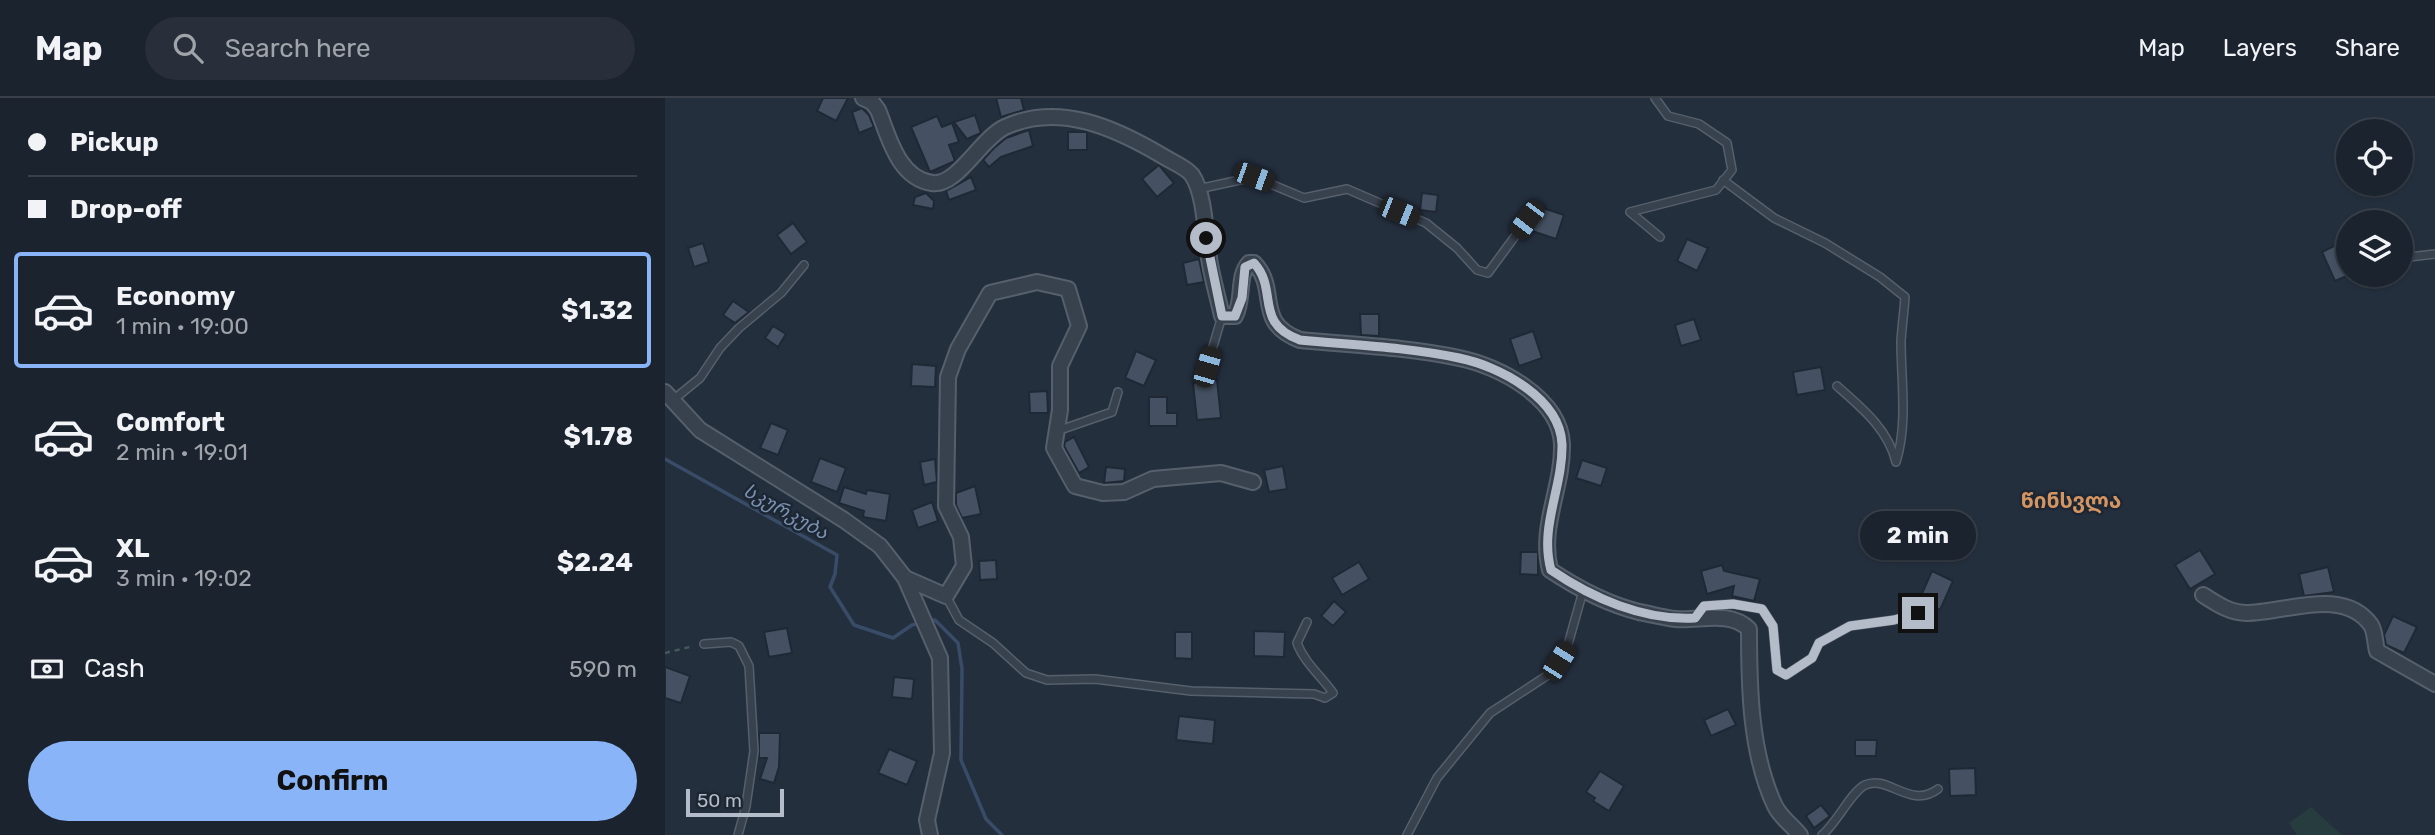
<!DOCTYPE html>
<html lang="en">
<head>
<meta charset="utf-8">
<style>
	body { margin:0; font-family:Rubik,"Noto Sans Georgian",sans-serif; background:#282f3a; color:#f1f3f6; height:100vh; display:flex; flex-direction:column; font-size:26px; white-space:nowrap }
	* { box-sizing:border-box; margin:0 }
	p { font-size:23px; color:#a0a4aa }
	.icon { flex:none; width:38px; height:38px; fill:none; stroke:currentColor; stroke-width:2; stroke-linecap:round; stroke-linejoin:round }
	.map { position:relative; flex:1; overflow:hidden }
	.panel { display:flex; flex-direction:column; background:#1b232e; width:665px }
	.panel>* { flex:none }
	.hud { display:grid; align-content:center; height:154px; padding:0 28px; background:#1b232e }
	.controls { position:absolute; left:1671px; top:21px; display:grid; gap:14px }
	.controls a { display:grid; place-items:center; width:77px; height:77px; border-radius:50%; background:#1b232e; box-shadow:0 2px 5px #0004,0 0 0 2px #39404a; font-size:35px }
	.scale { position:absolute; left:21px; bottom:18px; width:98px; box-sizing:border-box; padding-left:7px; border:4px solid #b4bcc9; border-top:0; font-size:19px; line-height:24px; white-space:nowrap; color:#b4bcc9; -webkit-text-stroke:5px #1d2633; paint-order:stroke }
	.end { position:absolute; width:32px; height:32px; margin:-16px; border:9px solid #b4bcc9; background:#111; box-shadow:0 0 0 4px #111 }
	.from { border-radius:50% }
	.bubble { position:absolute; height:49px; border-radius:24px; background:#1b232e; box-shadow:0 2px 5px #0004,0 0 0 2px #39404a; font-size:23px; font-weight:700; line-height:49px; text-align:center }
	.car { position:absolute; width:21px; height:42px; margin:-21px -10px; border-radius:9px; box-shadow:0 0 5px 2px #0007; background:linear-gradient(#222 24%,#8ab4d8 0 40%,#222 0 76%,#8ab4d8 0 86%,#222 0) }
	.hud b { display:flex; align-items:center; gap:24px; height:66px; font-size:26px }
	.hud b+b { border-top:2px solid #39404a }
	.hud i { width:18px; height:18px; background:#f1f3f6 }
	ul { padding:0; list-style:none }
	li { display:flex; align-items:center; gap:21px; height:116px; margin:0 14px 10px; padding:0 14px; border:4px solid transparent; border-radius:7px }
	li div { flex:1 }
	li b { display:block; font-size:26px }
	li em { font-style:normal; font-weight:700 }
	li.selected { border-color:#8ab4f8 }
	li>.icon { width:63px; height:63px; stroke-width:1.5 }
	.pay { display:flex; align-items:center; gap:18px; height:77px; padding:0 28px; font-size:26px }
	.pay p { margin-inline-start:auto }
	.primary-button { display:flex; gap:14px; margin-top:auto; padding:14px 28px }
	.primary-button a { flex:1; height:80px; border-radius:42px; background:#8ab4f8; color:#111; font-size:28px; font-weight:700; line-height:80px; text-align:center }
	header { display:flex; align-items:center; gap:42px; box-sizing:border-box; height:98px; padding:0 35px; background:#1b232e; border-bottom:2px solid #39404a }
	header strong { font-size:33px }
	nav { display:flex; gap:38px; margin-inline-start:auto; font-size:24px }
	.search { width:490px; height:63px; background:#282f3a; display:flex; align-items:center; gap:18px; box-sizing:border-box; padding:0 24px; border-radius:38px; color:#a0a4aa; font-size:26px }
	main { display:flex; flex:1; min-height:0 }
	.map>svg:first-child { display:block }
	.green { fill:#263c3f }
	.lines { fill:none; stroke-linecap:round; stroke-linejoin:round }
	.stream { stroke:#394c67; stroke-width:3.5 }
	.building { fill:#455162; stroke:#1f2835; stroke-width:2 }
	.service-casing { stroke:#565f6c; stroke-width:10 }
	.minor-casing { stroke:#565f6c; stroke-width:18 }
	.path { stroke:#44595c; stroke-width:2.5; stroke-dasharray:5 5; stroke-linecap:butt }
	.service { stroke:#38414e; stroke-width:7 }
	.minor { stroke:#38414e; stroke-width:14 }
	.route { stroke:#b4bcc9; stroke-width:9 }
	.labels { text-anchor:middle; stroke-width:5; stroke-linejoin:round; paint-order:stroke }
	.water-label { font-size:19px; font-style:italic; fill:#7c92b1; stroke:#1d2633 }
	.quarter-label { font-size:21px; font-weight:bold; fill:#d59563; stroke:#1d2633 }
</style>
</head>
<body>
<header>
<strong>Map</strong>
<div class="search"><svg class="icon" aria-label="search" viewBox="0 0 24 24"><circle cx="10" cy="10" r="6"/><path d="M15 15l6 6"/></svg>Search here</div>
<nav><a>Map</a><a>Layers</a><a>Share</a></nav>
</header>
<main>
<section class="panel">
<div class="hud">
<b><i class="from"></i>Pickup</b>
<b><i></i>Drop-off</b>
</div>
<ul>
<li class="selected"><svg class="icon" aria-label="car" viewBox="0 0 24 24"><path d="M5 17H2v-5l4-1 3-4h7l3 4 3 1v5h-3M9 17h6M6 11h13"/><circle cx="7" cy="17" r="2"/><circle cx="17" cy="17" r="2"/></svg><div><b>Economy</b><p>1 min · 19:00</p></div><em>$1.32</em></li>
<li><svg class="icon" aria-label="car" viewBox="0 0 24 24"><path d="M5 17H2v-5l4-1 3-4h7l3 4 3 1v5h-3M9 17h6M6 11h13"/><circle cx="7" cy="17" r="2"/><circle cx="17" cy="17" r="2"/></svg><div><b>Comfort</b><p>2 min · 19:01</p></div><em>$1.78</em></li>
<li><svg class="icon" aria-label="car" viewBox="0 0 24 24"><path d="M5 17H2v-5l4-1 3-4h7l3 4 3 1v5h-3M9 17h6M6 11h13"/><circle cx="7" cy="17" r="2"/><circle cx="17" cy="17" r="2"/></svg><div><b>XL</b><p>3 min · 19:02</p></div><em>$2.24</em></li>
</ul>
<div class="pay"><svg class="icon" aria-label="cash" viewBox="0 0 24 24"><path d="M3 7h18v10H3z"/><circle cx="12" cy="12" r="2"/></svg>Cash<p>590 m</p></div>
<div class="primary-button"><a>Confirm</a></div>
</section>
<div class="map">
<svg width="1770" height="737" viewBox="0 0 1770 737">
	<rect width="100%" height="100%" fill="#242f3e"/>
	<polygon class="green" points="1646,709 1677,737 1632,737 1624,725"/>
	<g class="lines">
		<g class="stream">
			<polyline points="0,361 172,457 170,476 165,489 189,527 228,540 247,527 256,525"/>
			<polyline points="264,523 270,522 293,545 297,571 296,662 321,721 337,737"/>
		</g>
	</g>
	<g class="building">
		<polygon points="158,0 183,0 171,23 152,13"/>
		<polygon points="331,0 356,0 359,12 336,19"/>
		<polygon points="197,10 204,17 209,29 194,35 187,14"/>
		<polygon points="310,17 316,35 302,41 289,24"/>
		<polygon points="272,18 277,29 287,25 294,44 284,47 290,63 265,74 246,29"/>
		<polygon points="364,32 368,48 336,59 324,69 318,62 329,50 341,40"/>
		<rect x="403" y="34" width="19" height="18"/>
		<polygon points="494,67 509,85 492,99 477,81"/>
		<polygon points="306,79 311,92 284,102 281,93"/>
		<polygon points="261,95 269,103 268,111 248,107 250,99"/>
		<polygon points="757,95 773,97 771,114 755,112"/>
		<polygon points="875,109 899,117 891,141 867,133"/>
		<polygon points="128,125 142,144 126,156 112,137"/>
		<polygon points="1022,141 1043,150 1032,173 1012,163"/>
		<polygon points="1679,143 1684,152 1684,177 1670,183 1657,154"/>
		<polygon points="38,145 44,164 29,169 23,150"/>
		<polygon points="534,161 539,184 522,187 518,165"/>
		<polygon points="68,203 84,214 70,225 58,217"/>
		<polygon points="695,216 714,216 714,238 696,237"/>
		<polygon points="1029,221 1036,242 1016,248 1010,227"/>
		<polygon points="108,228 121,236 113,249 100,240"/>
		<polygon points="868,233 877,260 854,268 845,241"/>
		<polygon points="471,253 491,262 479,288 460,280"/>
		<polygon points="247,266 271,268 270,289 246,288"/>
		<polygon points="1156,269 1160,292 1132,297 1128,274"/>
		<polygon points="552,282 556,320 532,322 528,285"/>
		<polygon points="382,293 383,315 365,315 364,294"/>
		<polygon points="484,299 502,299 502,315 512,315 512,328 484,328"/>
		<polygon points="106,325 123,332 113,357 95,350"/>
		<polygon points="409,339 424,369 414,375 399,348 400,344"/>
		<polygon points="155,360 181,370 172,394 146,384"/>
		<polygon points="270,361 272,384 259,387 255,364"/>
		<polygon points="917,362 942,370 936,388 911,380"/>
		<polygon points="618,368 622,391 604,394 599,372"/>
		<polygon points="441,369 460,371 459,383 439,385"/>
		<polygon points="310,388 316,416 297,420 291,407 291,395"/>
		<polygon points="179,389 201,396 202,392 225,396 221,423 198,419 199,413 174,405"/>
		<polygon points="267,404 273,423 253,430 247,412"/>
		<polygon points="1535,452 1550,476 1525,491 1510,467"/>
		<polygon points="856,454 873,454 873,477 855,476"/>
		<polygon points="331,462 332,481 315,482 314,463"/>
		<polygon points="694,464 704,481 677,497 667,480"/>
		<polygon points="1057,467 1059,473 1095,481 1089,503 1067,498 1069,488 1042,496 1036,473"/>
		<polygon points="1663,469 1669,494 1639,498 1634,476"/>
		<polygon points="1267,473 1288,483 1275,512 1254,502"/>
		<polygon points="669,503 681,514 668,528 656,518"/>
		<polygon points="1728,518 1752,529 1739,555 1721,547 1719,537"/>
		<polygon points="122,530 127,555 104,559 99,534"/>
		<polygon points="589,533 620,534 619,559 589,558"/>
		<polygon points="510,534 527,534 527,561 510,560"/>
		<polygon points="0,569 25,578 16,605 0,600"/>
		<polygon points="229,579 249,581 247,601 227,599"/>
		<polygon points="1063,611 1071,627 1046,638 1039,622"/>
		<polygon points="514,618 550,622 548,646 511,642"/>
		<polygon points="94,635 115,635 114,669 109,685 95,681 102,660 94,660"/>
		<polygon points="1190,642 1212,642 1211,658 1190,658"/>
		<polygon points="224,651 252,663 242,687 213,675"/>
		<polygon points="1310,670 1311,697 1285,698 1284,671"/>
		<polygon points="935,673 959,688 944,713 928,703 930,700 921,694"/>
		<polygon points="1156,707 1165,718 1149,730 1141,718"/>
	</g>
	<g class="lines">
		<defs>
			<g id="service">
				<polyline points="990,0 1003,18 1034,26 1062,45 1067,72 1051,92 965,114 995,139"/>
				<path d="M1058,82L1109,120L1160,145L1215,179L1240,199C1239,214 1237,228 1236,243C1236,283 1243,326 1231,364C1223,331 1197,310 1172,288"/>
				<polyline points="533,91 589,79 639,100 682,91 761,125 792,150 812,172 823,175 862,122"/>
				<polyline points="1736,160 1770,156"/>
				<polyline points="542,269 557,218"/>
				<polyline points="8,302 35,280 55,250 74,230 116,195 139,167"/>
				<polyline points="392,333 447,314 453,294"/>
				<path d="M281,498L294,522L328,545L361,575L382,582L430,581L526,593L649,596L660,600L668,595C656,578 639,564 632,545L642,524"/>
				<polyline points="1030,520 1039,508 1068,506 1097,511 1108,528 1112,572 1121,577 1147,560 1154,545 1185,528 1229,522 1253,515"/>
				<polyline points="39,546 66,544 74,548 84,568 89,653 81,708 73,737"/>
				<polyline points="742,737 772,680 825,615 886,575 902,550 918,493"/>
				<path d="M1157,737C1172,725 1186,694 1200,687C1223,676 1245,712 1273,691"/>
			</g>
			<g id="minor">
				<path d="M198,0L207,4L213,12C224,39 233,80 267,85C292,89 316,40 340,29C394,4 450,30 496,57C505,63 521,69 527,77C541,98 540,141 545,166C548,183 553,200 557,218H570C579,202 572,178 584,165H589C615,192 588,224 635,242C687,247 743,249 794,260C834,268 895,300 897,346C898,390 874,428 885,472C912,490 942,506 974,514C986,516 999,520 1011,521C1035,523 1064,512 1084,531C1084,589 1085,655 1110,708C1116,720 1127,727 1135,737"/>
				<polyline points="0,294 35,332 179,422 215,448 240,480 275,560 277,655 262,722 265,737"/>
				<polyline points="240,480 281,498 299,468 296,439 281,408 283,279 293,251 325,195 372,184 403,191 414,228 395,268 395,312 389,350 410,388 438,395 459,394 488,381 556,375 588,384"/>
				<path d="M1538,497C1552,506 1565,515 1582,515C1620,515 1678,488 1706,527C1710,533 1710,545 1712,553L1770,586"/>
			</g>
		</defs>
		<use href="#service" class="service-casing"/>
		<use href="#minor" class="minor-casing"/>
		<polyline class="path" points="0,555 29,548"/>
		<use href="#service" class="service"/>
		<use href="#minor" class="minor"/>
	</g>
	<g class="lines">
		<path class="route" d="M541,140L557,218H570L577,200L580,169L589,165C614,192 588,225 635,242C687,247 742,249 794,260C834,268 895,300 897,346C898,390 874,428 886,472C927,500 979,523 1030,520L1039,508L1068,506L1097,511L1108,528L1112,572L1121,577L1147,560L1154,545L1185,528L1229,522L1253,515"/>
	</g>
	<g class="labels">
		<g class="water-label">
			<text transform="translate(121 413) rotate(29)" y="7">სკურკუბა</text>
		</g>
		<g class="quarter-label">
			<text x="1406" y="410">წინსვლა</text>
		</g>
	</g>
</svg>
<div class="controls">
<a><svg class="icon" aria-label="locate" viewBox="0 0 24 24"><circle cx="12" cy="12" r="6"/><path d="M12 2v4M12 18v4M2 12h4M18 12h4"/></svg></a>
<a><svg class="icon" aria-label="layers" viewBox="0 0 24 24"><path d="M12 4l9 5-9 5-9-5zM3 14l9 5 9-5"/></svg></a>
</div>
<div class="scale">50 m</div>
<i class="end from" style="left:541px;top:140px"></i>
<i class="end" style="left:1253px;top:515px"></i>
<div class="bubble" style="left:1195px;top:413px;width:116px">2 min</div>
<i class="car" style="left:589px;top:79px;rotate:110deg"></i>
<i class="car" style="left:734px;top:114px;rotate:112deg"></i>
<i class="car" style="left:862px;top:122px;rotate:217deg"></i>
<i class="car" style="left:542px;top:269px;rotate:16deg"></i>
<i class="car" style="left:894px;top:563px;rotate:32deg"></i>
</div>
</main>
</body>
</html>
